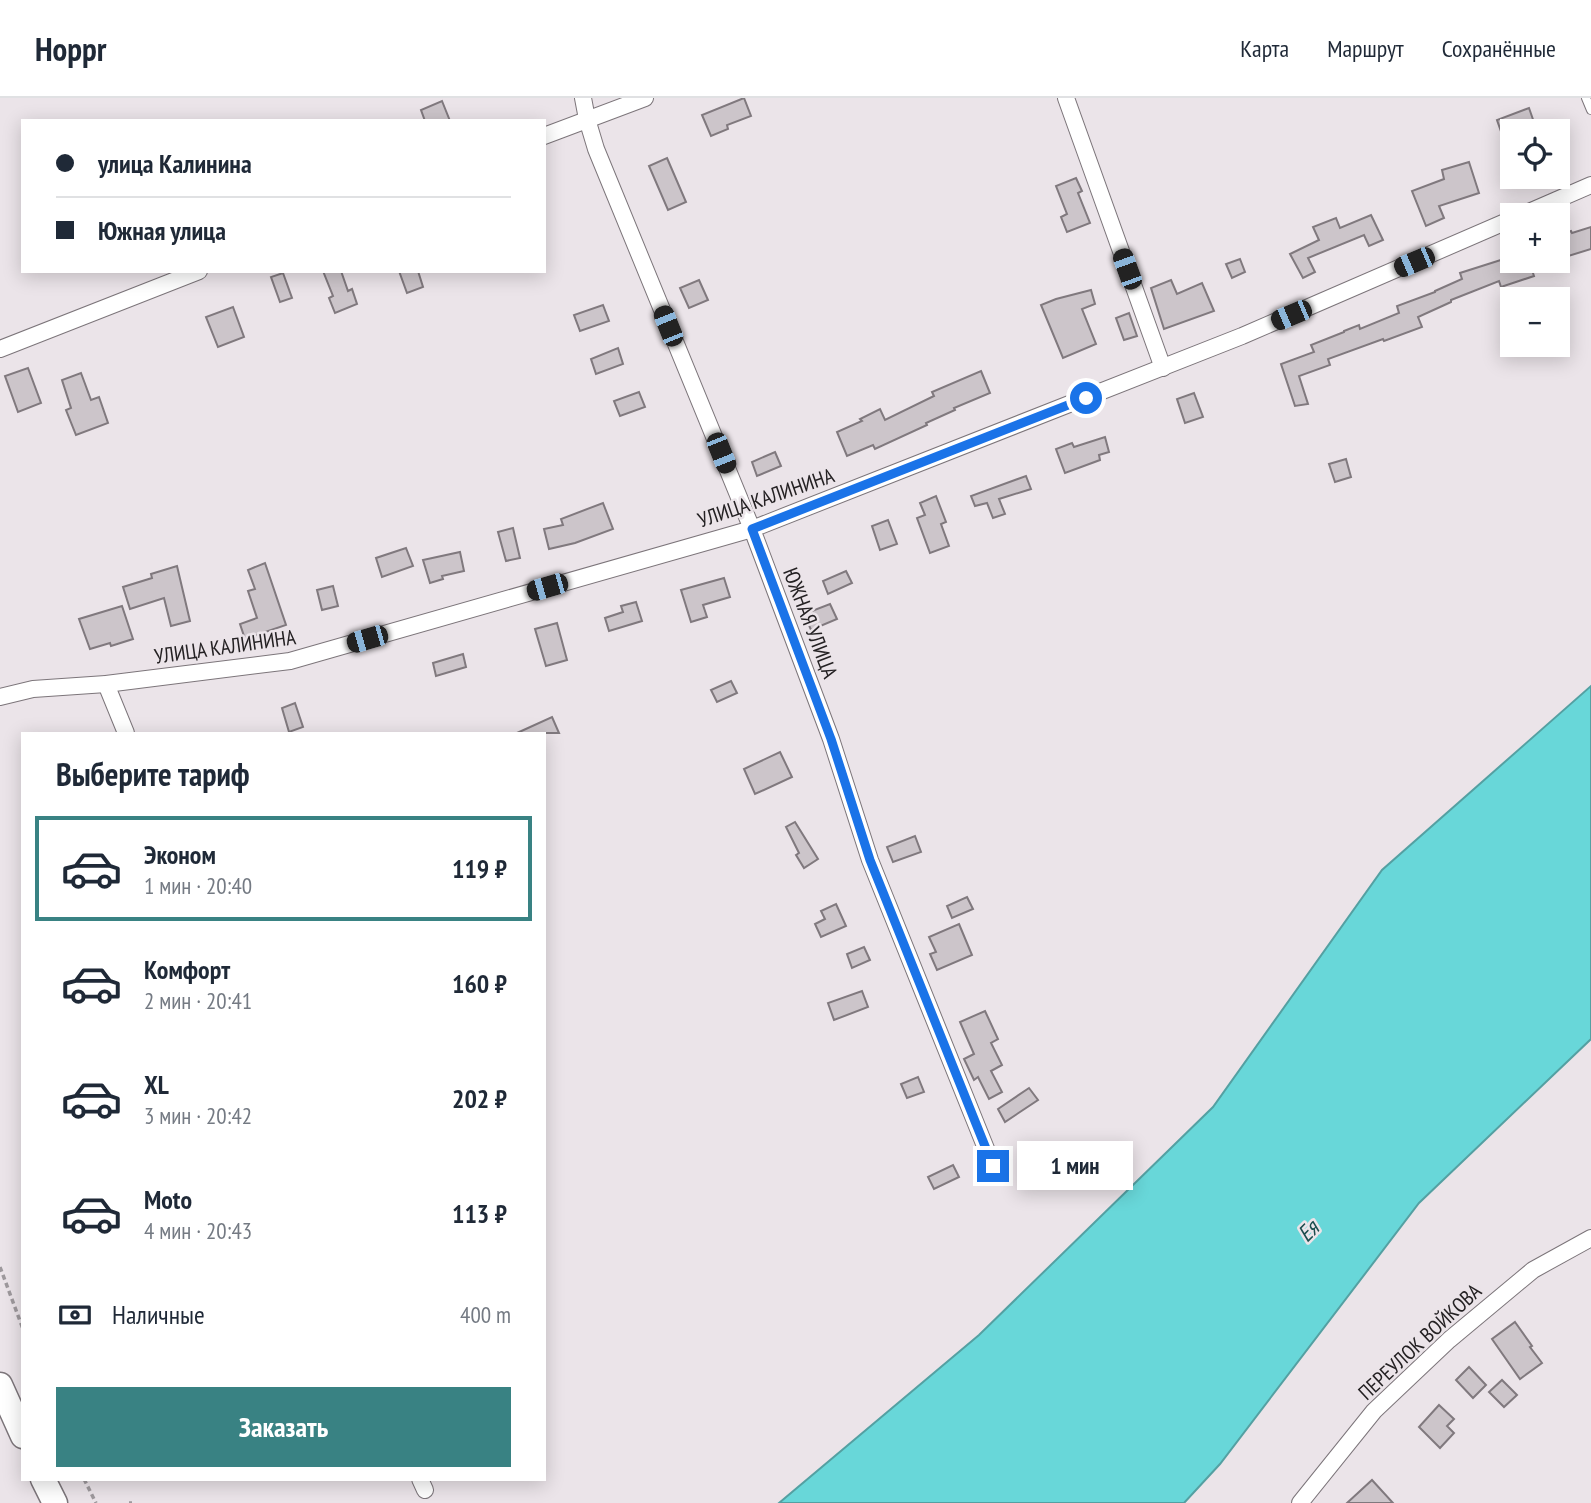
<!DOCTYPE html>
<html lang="ru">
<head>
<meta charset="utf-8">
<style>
	body { margin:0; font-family:"PT Sans Narrow",sans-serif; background:#f6f6f7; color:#1f2937; height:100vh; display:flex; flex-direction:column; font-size:26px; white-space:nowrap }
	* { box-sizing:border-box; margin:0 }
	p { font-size:23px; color:#747a83 }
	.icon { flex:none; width:38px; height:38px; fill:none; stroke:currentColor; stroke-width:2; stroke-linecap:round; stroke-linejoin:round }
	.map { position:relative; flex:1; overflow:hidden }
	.panel { position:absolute; left:21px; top:634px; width:525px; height:749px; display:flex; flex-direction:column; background:#fff; border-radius:0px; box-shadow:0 4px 18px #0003 }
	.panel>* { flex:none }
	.banner { position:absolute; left:21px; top:21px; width:525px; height:154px; border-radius:0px; box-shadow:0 4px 18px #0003; display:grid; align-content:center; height:154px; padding:0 35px; background:#fff }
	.controls { position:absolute; left:1500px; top:21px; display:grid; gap:14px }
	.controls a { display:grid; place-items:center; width:70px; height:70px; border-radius:0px; background:#fff; box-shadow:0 4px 18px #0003; font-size:35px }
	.end { position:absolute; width:32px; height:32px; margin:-16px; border:9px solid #1a73e8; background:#fff; box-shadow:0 0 0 4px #fff }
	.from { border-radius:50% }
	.bubble { position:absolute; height:49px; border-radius:0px; background:#fff; box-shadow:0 4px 18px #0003; font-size:23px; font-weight:800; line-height:49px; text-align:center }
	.car { position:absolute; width:21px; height:42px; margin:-21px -10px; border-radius:9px; box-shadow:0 0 5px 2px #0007; background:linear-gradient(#222 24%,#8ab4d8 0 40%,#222 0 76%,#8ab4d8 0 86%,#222 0) }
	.banner b { display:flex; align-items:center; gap:24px; height:66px; font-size:26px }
	.banner b+b { border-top:2px solid #e0e1e3 }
	.banner i { width:18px; height:18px; background:#1f2937 }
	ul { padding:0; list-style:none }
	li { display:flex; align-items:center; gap:21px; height:105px; margin:0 14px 10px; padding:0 21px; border:4px solid transparent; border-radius:0px }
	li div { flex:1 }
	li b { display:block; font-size:26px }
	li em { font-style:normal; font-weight:800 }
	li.current { border-color:#398283 }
	li>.icon { width:63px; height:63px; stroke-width:1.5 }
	h2 { padding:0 35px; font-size:32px; line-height:84px }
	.pay { display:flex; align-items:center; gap:18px; height:77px; padding:0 35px; font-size:26px }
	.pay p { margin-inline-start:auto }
	.primary-button { display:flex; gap:14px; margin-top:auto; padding:14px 35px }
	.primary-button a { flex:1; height:80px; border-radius:0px; background:#398283; color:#fff; font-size:28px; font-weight:800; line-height:80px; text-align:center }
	header { display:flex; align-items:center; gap:42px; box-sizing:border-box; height:98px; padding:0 35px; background:#fff; border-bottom:2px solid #e0e1e3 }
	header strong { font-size:33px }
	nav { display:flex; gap:38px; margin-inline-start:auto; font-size:24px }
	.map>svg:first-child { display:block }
	.water { fill:#68d7d9; stroke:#54a0a2; stroke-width:2 }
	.building { fill:#ccc5ca; stroke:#80797e; stroke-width:2 }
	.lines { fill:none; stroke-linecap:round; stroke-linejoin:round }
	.service-casing { stroke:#7c757a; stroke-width:10 }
	.minor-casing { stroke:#7c757a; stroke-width:18 }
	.primary-casing { stroke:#7c757a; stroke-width:27 }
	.path { stroke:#9e999d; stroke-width:3.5; stroke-dasharray:5 3.5; stroke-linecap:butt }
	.service { stroke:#fff; stroke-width:8 }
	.minor { stroke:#fff; stroke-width:16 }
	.primary { stroke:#fff; stroke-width:24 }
	.route { stroke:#1a73e8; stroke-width:9 }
	.labels { text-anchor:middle; stroke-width:5; stroke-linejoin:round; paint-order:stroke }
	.street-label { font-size:21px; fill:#242123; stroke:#ebe4e9 }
	.water-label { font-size:23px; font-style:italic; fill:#1b4d4e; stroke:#ebe4e9 }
</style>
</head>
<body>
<header>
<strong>Hoppr</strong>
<nav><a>Карта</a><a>Маршрут</a><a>Сохранённые</a></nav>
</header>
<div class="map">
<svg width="1591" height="1405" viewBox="0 0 1591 1405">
	<rect width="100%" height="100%" fill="#ebe4e9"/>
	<polygon class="water" points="1591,588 1591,941 1419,1105 1220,1366 1184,1405 779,1405 979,1237 1213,1009 1382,772"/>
	<g class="building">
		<polygon points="744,0 751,18 727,27 728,31 711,38 702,17"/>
		<polygon points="442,3 450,23 425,23 421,12"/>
		<polygon points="1529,10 1537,33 1512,33 1512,59 1510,59 1497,22"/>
		<polygon points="667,60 686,104 668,112 649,68"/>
		<polygon points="1469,64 1479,95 1439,108 1444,120 1426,128 1412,93 1444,81 1442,72"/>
		<polygon points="1076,80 1082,93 1078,95 1090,125 1067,134 1061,119 1067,116 1056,88"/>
		<polygon points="1371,117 1383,142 1369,148 1364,137 1308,160 1315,174 1303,180 1290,156 1319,142 1313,129 1336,120 1340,130"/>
		<polygon points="1591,129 1591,151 1565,159 1559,137 1571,133 1572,135"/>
		<polygon points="1507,160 1508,163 1529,163 1534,178 1501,189 1499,183 1451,202 1451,204 1418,219 1422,229 1384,243 1383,241 1328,261 1330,267 1299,278 1308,306 1295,308 1281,266 1314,254 1311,247 1344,234 1344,233 1359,227 1360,231 1399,215 1397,208 1435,194 1435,193 1462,181 1460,175"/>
		<polygon points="1240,161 1245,174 1232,180 1226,166"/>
		<polygon points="323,173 341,173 348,193 352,191 357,206 335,215 329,200 333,198"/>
		<polygon points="399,173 418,173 423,189 407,195"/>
		<polygon points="283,175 292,200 280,204 271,179"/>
		<polygon points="699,182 708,202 689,210 680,190"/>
		<polygon points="1171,182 1177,196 1202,185 1214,213 1164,231 1151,190"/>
		<polygon points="1091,192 1095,206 1082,211 1096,246 1063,260 1041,207 1056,201"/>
		<polygon points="603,207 609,223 580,233 574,217"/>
		<polygon points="233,209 244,239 218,249 206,219"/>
		<polygon points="1129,215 1137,238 1124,242 1116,220"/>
		<polygon points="618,250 623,266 596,276 591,261"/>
		<polygon points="28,270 41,305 18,314 5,278"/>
		<polygon points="981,273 990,295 954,310 955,312 926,325 927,327 875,351 873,347 847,358 837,334 862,323 860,321 880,311 885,322 934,298 932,294"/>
		<polygon points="81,275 91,302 99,299 108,325 76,337 66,312 71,310 62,282"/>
		<polygon points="639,294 645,309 620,318 614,303"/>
		<polygon points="1194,295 1203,319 1185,325 1177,301"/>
		<polygon points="1105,339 1109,354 1099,357 1100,362 1065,375 1056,351 1072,345 1074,349"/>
		<polygon points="775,354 781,368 757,378 752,364"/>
		<polygon points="1346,361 1351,379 1335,384 1329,366"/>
		<polygon points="1026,378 1031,391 999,401 1005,416 993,420 987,405 975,408 971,398"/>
		<polygon points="936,398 946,424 941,426 949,448 930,455 917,420 925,417 920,405"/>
		<polygon points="603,405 613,431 575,445 549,451 544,431 563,427 561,421"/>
		<polygon points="888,422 897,446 880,452 872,428"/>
		<polygon points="513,430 520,460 506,463 498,434"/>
		<polygon points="406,450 413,468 382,479 376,460"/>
		<polygon points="460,454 464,473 442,478 443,481 430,485 423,462"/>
		<polygon points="265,465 286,527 245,541 240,526 257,520 248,493 255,491 248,472"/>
		<polygon points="177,468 190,523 171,528 164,500 130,511 123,489 152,480 151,476"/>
		<polygon points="846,473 852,485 828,496 823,483"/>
		<polygon points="724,480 730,499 703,507 707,519 691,524 681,492"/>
		<polygon points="333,488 338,508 322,512 317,492"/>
		<polygon points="636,504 642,523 609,533 605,520 623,514 621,508"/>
		<polygon points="830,506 837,521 811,532 804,516"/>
		<polygon points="122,508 133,541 111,548 110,545 90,551 79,521"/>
		<polygon points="557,525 567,562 546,568 535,531"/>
		<polygon points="463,556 466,569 436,578 433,565"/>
		<polygon points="731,583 737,595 717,604 711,592"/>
		<polygon points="295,605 303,629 289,634 282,610"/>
		<polygon points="552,619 559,635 517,635"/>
		<polygon points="780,654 792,679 755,696 744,671"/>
		<polygon points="795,724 818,761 804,770 796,757 799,755 786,729"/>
		<polygon points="915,738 921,754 893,764 887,749"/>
		<polygon points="967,799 973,811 952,820 947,808"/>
		<polygon points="836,806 846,828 821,839 815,826 825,821 821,813"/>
		<polygon points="959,826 972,857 937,872 930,856 936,854 929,839"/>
		<polygon points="864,849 870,862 852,870 847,856"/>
		<polygon points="862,893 868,909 834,922 828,905"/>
		<polygon points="985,913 998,941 991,945 1002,967 991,973 1002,994 989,1001 978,979 974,982 964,961 974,956 960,924"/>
		<polygon points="918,979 924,994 907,1000 901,986"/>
		<polygon points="1029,990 1038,1002 1005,1024 998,1011"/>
		<polygon points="953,1067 959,1079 934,1091 928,1079"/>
		<polygon points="1515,1224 1532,1248 1530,1249 1542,1265 1520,1281 1492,1241"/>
		<polygon points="1469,1269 1486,1287 1473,1300 1456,1282"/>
		<polygon points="1502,1282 1517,1297 1504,1309 1489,1294"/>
		<polygon points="1439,1307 1454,1321 1447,1328 1454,1335 1440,1350 1419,1329"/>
		<polygon points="1372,1382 1393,1405 1347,1405"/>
	</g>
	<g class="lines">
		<defs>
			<polyline id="service" points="1586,0 1591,12"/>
			<g id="minor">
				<polyline points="583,0 587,21 596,51 752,431 831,641 870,762 993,1068"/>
				<polyline points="1066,0 1163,270"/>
				<polyline points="544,38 645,0"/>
				<polyline points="1522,117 1591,87"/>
				<polyline points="0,251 199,173"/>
				<polyline points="106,586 126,635"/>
				<polyline points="0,599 33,591 106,586 290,563 752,431 1242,238 1512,121"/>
				<polyline points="420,1381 425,1392"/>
				<polyline points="1300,1405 1374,1313 1449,1242 1533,1172 1591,1140"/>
			</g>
			<g id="primary">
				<polyline points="0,1287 23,1338"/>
				<polyline points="43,1381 55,1405"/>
			</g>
		</defs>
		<use href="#service" class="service-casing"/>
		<use href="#minor" class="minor-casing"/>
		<use href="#primary" class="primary-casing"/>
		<g class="path">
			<polyline points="0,1169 23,1231"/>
			<polyline points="84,1381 96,1405"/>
			<polyline points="129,1405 132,1405"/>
		</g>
		<use href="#service" class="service"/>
		<use href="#minor" class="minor"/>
		<use href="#primary" class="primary"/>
	</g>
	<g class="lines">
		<polyline class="route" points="993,1068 870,762 831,641 752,431 1086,300"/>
	</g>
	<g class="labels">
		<g class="street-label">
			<text transform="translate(766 400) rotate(-19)" y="7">УЛИЦА КАЛИНИНА</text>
			<text transform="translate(810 525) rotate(69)" y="7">ЮЖНАЯ УЛИЦА</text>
			<text transform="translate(225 549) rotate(-8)" y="7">УЛИЦА КАЛИНИНА</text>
			<text transform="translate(1420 1244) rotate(-43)" y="7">ПЕРЕУЛОК ВОЙКОВА</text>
		</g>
		<g class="water-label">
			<text transform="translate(1308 1133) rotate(-45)" y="8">Ея</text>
		</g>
	</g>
</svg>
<div class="controls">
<a><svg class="icon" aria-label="locate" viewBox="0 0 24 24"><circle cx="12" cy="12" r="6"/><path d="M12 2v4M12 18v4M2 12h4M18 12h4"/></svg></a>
<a>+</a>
<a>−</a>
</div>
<i class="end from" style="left:1086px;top:300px"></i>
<i class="end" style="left:993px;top:1068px"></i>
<div class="bubble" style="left:1017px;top:1043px;width:116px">1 мин</div>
<i class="car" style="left:1414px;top:164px;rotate:247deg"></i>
<i class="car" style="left:1127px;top:171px;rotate:340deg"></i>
<i class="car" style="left:1291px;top:217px;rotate:247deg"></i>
<i class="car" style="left:668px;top:228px;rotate:338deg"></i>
<i class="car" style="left:721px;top:355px;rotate:158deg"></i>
<i class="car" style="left:547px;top:489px;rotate:254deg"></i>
<i class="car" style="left:367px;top:541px;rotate:254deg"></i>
<div class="banner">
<b><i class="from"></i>улица Калинина</b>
<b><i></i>Южная улица</b>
</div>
<section class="panel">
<h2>Выберите тариф</h2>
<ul>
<li class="current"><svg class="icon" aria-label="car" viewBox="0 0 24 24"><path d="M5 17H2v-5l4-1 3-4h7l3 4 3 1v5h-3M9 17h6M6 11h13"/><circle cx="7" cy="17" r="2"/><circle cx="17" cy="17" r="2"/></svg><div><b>Эконом</b><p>1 мин · 20:40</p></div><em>119 ₽</em></li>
<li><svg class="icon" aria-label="car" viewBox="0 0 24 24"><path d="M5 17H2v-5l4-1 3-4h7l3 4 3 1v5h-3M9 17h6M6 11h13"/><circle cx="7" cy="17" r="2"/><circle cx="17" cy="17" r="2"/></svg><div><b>Комфорт</b><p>2 мин · 20:41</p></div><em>160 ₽</em></li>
<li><svg class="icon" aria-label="car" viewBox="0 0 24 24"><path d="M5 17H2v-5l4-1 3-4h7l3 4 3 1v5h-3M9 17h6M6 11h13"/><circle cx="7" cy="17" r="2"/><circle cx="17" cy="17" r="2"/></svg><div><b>XL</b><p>3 мин · 20:42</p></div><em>202 ₽</em></li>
<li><svg class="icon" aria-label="car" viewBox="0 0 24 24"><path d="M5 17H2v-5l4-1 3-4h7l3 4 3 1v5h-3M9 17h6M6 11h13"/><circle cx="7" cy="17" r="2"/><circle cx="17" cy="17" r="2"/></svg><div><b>Moto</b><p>4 мин · 20:43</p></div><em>113 ₽</em></li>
</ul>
<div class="pay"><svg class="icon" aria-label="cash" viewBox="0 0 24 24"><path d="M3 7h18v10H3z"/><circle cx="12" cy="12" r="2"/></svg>Наличные<p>400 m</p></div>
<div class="primary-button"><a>Заказать</a></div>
</section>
</div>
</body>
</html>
